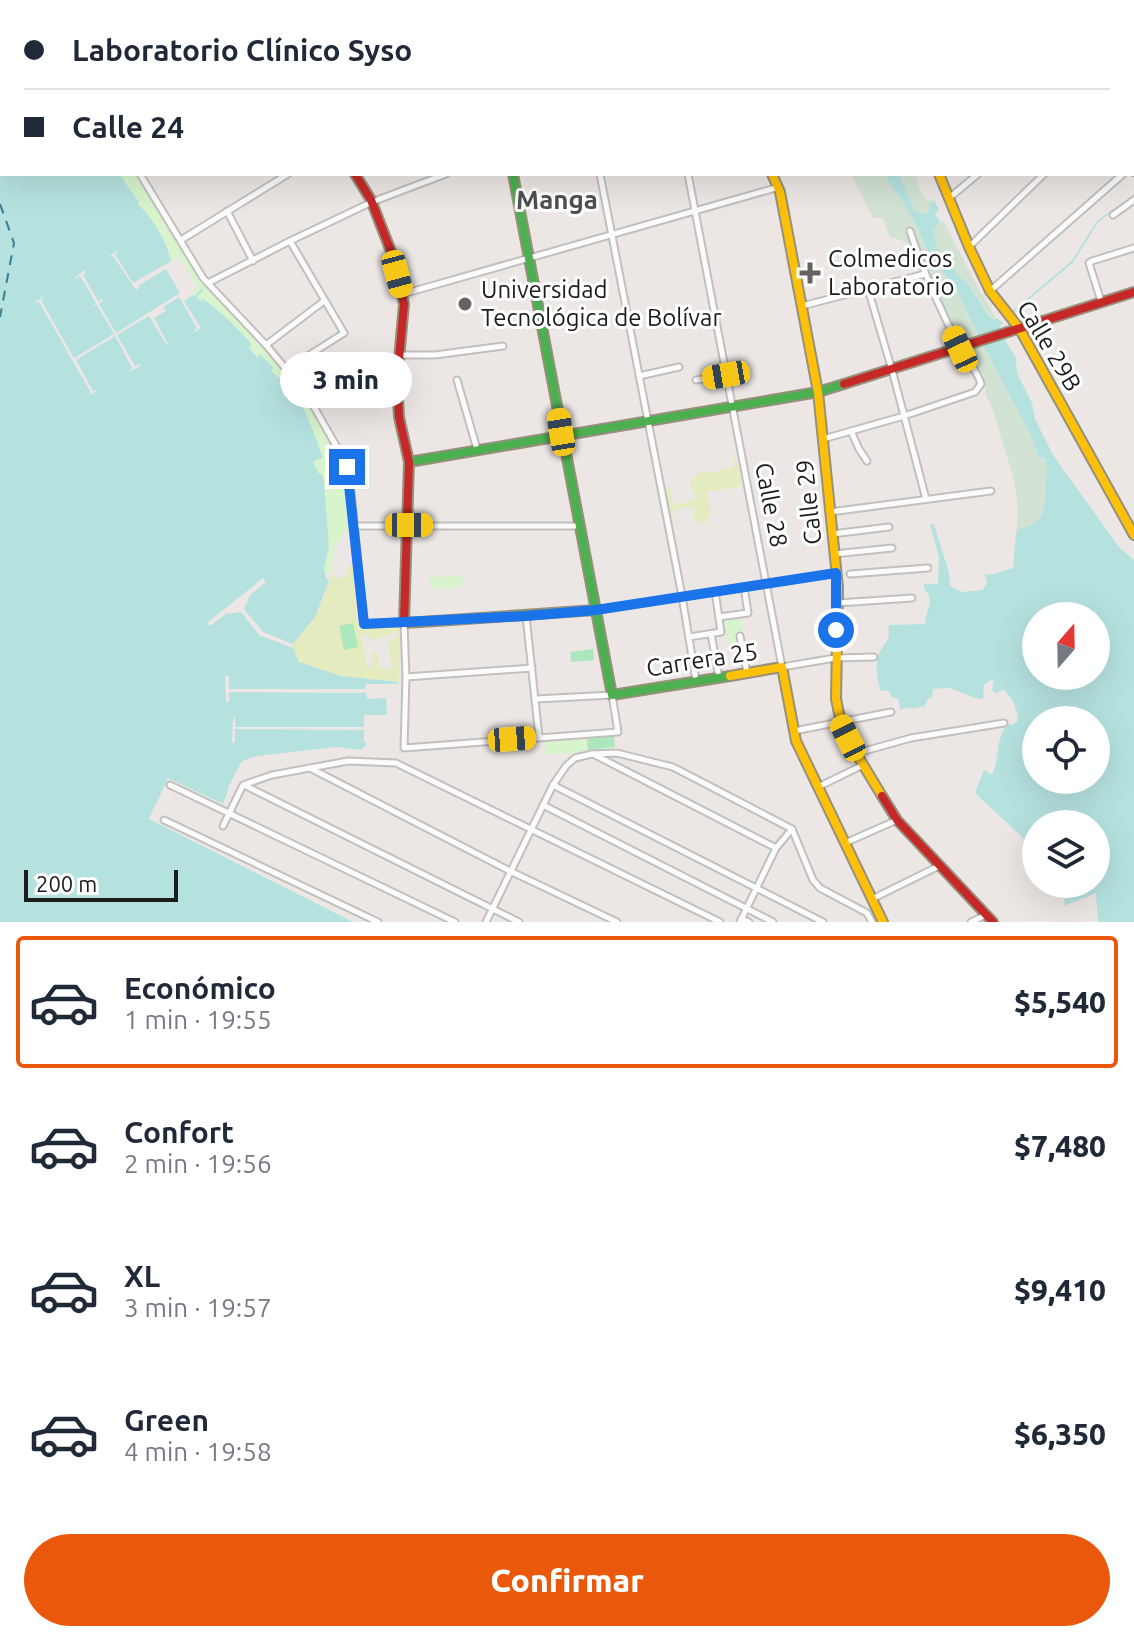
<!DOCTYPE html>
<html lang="es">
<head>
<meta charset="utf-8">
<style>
	body { margin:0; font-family:Ubuntu,sans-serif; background:#f2f2f3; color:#1f2937; height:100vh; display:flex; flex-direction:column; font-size:30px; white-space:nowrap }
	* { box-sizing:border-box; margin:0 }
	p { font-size:26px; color:#747a83 }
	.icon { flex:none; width:44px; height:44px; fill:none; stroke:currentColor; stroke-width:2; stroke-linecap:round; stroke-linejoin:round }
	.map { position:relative; height:922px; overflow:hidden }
	.sheet { display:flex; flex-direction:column; background:#fff; flex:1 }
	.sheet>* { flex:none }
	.guide { position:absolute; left:0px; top:0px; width:1134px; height:176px; box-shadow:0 8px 32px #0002; display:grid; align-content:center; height:176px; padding:0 24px; background:#fff }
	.needle { width:52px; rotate:20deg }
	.tools { position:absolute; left:1022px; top:602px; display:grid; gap:16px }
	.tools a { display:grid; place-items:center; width:88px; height:88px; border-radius:50%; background:#fff; box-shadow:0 8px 32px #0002; font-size:40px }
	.scale { position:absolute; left:24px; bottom:20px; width:154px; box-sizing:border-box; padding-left:8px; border:4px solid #1c1c1c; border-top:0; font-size:22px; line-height:28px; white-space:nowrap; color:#1c1c1c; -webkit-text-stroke:6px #fff; paint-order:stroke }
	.end { position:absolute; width:36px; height:36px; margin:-18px; border:10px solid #1a73e8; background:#fff; box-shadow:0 0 0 4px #fff }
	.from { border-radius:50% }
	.bubble { position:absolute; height:56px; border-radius:28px; background:#fff; box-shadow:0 8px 32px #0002; font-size:26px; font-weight:800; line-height:56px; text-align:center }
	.car { position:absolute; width:24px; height:48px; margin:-24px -12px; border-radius:10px; box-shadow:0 0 6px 2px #0007; background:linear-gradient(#f5c518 24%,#345 0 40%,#f5c518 0 76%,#345 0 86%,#f5c518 0) }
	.guide b { display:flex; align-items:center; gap:28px; height:76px; font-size:30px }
	.guide b+b { border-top:2px solid #e0e1e3 }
	.guide i { width:20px; height:20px; background:#1f2937 }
	ul { padding:14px 0 0; list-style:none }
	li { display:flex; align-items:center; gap:24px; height:132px; margin:0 16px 12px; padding:0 8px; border:4px solid transparent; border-radius:8px }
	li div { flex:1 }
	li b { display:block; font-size:30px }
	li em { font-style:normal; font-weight:800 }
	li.selected { border-color:#ea580c }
	li>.icon { width:72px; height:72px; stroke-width:1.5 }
	.primary-button { display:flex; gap:16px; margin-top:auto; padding:16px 24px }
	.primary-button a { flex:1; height:92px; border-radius:48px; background:#ea580c; color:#fff; font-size:32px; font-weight:800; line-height:92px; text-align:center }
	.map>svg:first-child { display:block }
	.grass { fill:#e4ebbf; fill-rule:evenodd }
	.wetland { fill:#d2e2d3 }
	.park { fill:#d8f4cc }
	.pitch { fill:#ace6bc }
	.water { fill:#b5e2df; fill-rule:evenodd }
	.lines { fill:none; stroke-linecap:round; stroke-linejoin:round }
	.stream { stroke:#b5e2df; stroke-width:2 }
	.ferry { stroke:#377f93; stroke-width:2; stroke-dasharray:10 8; stroke-linecap:butt }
	.street-casing { stroke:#c2c0bf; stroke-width:9 }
	.fast-casing { stroke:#96907c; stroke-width:12 }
	.slow-casing { stroke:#96907c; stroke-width:12 }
	.jam-casing { stroke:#96907c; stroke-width:12 }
	.street { stroke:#fcfbfb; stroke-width:5 }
	.fast { stroke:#4caf50; stroke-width:8 }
	.slow { stroke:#ffc107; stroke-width:8 }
	.jam { stroke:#c62828; stroke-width:8 }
	.route { stroke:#1a73e8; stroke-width:10 }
	.poi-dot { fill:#656362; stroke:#fff; stroke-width:3 }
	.labels { text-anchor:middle; stroke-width:6; stroke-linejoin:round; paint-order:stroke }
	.poi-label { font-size:24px; fill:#1c1c1c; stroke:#fff; text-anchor:start }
	.street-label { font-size:24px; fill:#1c1c1c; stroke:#fff }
	.neighbourhood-label { font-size:26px; font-weight:bold; fill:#4f4f4f; stroke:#fff }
</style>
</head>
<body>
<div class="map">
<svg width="1134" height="922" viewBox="0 0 1134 922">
	<rect width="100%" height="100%" fill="#ece7e4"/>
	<g class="grass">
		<path d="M735,456L742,486L707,492L711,514L705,523H699L693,519L695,510L691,506L674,510L673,516L669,520L665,509L668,506L664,504V492L670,487L672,490L670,496L674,505L687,503L691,499H698L690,486L693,476L696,477L698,473L712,471L714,473C723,472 724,464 733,468L735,465L733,457Z"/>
		<path d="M352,559L357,623C369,629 386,625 399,624L401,632H398L401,639L399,682L341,676L298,662L293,648V644L315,617L332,576L344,579ZM398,632L395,640L393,638L388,640L392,670L379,667L378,654L373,651L371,656L373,664L369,669L366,663L362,634L369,635L370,640Z"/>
	</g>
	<g class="wetland">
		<path d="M851,174H884L914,220L931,258L956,288L978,335L1031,436L1038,456C1055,465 1045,476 1044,490C1044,493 1046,495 1046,497C1046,504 1042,515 1037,521C1031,529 1022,527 1016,534C1021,495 1013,477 1002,441C997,424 994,409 985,394L986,390L984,382L958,338L929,273C925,253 909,241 890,237L883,218H873Z"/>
		<polygon points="899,174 915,174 921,193 927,201 934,200 926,214 922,214 913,210 913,206"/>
		<path d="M940,222H944L977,286L996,318L995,320C984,311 979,297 970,286C963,278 957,274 953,264C940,258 937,246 933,232Z"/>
	</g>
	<g class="park">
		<path d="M119,174H134L201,281L283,368L314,408L336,451L349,493V527C333,546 333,550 331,573L324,574V568L329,547L322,474H318L313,462L323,457L298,399L271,371L274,368L261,355L258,357L249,348L237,327L193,295L197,287L180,257L171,261C168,242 152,217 138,203L139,201Z"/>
		<polygon points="462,576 463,587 431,589 429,577"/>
		<polygon points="740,615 743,632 738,634 739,642 728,644 723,618"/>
		<polygon points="585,738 586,751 547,755 545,742"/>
	</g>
	<g class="pitch">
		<polygon points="353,623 358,647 344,650 339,626"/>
		<polygon points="593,649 594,660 571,662 570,652"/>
		<polygon points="614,736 615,747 588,750 587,739"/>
	</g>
	<g class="water">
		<path d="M0,36L2,38V174H119L139,202L138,204C152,217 168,243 171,261L133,283L115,254L118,250L108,257L113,256L136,290L139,288L138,286L166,269L180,293L116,333L99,304L103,301L102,299L98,301L83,275L86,272L84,270L75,278L77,279L80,276L96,303L92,306L97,305L114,334L74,358L41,300L44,296L35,302V303L39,302L91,393L87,396L98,391H93L76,360L115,336L132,368L129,372L140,366V364L135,366L117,335L149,316L166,344H168L154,318L166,311L163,307L179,297L197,328L194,331L195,332L201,328L184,301L193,295L201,301L203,299C221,312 237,327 251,344L249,348L257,357L260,354L274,368L271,371L279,378L281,377C302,394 313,432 323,457L313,462L318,473L322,474L324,482L329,547L324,568L326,578L329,581L315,617L293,644L263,632L244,609L250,595L266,582L263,578L207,623L210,626L226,614L241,612L259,635L293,648L299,662L341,676L399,682L398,684H366L365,689H229V676H225L226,702H229V692L366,693L367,699L386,698L387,715H364V727H235V717H233L232,743L235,742V729L364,730V741L367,744L361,750L337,747L257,756L242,761L230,784L223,804L168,778L149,819L353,922H0Z"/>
		<path d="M884,174H899L913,206V210L922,214H926L934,200L939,209L935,214L940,222L933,232C937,246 940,258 953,264L956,272L969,285L989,316L994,320L996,318L1003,322L998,329L1016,358L1017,373L1032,403L1035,419L1053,455L1119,547L1134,560V922H1098L1096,893L1064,906L1066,884H1096V824H1036V850L975,793L984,770L992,775C1001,756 994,744 1007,724L1012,725L1018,721C1019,712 1011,696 1004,690L995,693L992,689L994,681L991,680L984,685L983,699L975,698L950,688L933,689L932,697L928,699L924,707L900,709L898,699L892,697L889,691H881C877,680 875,668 878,657C882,643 892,643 888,625L925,624C926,609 936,600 924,589V584H938L939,557L930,524H934L949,573L950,586L961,592L982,590C987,585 989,581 984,575L993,574L1013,568L1016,534L1019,529C1042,525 1045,512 1045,491C1045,479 1049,472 1045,460L1038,456L1031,436L978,335L956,288L931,258L914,220ZM1036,616H1096V676H1036ZM1036,720H1096V780H1036Z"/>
	</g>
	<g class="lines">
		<g class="stream">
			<polyline points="195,297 202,290"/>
			<polyline points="1014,311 1072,262 1098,221 1134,196"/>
		</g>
		<polyline class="ferry" points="0,204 14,243 0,317"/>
		<defs>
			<g id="street">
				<polyline points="1095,0 1096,2"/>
				<polyline points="110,2 113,0"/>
				<polyline points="184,2 189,0"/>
				<polyline points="355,2 358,0"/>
				<polyline points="485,2 490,0"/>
				<polyline points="625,2 631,0"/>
				<polyline points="897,2 902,0"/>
				<polyline points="1132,27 1134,25"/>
				<polyline points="1132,54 1134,56"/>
				<polyline points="1132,70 1134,72"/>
				<polyline points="140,174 203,278 266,345 306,393 342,456 347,467 350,482 364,624 404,623 406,677 404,748 618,732 612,695 536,699"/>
				<polyline points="600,174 682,596 696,681"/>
				<polyline points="688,174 782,667 835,658 874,657"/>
				<polyline points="948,199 978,174"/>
				<polyline points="227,211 253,261"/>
				<polyline points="1113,215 1134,200"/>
				<polyline points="181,240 288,174"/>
				<polyline points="969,247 1044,174"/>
				<polyline points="208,283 290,241 372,202 446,174"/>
				<polyline points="868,289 892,370 926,499"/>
				<polyline points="990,291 1123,174"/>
				<polyline points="403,294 779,187"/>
				<polyline points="1101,301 1089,263 1092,261 1134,248"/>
				<polyline points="802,306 925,274"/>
				<polyline points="266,345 324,301"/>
				<polyline points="400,355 435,355 503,346"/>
				<polyline points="287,369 344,333 290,241"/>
				<polyline points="639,376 679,367"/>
				<polyline points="457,380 477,449"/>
				<polyline points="696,380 726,375"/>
				<polyline points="851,431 859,449 867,461"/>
				<path d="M823,439L904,416L975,392L981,384C977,370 966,359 959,346C940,309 923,271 910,231"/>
				<polyline points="830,512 991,491"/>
				<polyline points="354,526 580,526"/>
				<polyline points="832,534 889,527"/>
				<polyline points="834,554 892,548"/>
				<polyline points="850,574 928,568"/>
				<polyline points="838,603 912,598"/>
				<polyline points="596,610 836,573"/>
				<polyline points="526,616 539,737"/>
				<polyline points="719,617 748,613 744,587"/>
				<polyline points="711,634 719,677"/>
				<polyline points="740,636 747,673"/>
				<polyline points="689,637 721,632 715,591"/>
				<polyline points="406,677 532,668"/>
				<polyline points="794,731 891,712"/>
				<polyline points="857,753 911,738 1004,723"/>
				<polyline points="593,754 776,848"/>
				<polyline points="310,768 510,871 617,922"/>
				<polyline points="170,785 455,922"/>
				<polyline points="244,785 519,922"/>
				<polyline points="553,785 823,922"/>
				<polyline points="818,787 863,765"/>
				<polyline points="543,805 773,922"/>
				<polyline points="164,820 378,922"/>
				<polyline points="223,826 243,785 272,775 348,761 396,763 720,922"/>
				<polyline points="845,843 897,820"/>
				<polyline points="872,899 939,866"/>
				<polyline points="741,919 749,922"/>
				<polyline points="486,922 553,785 566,766 575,758 592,754 617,753 673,767 792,829 813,880 820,888 867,913 872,922"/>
				<polyline points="740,922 776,848 792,829"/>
				<polyline points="971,922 986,915"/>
			</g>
			<g id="fast">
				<polyline points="256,0 257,2"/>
				<polyline points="1132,169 1134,171"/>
				<polyline points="513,174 612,695 730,676"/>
				<polyline points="409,462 818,392 844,384"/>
				<polyline points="436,621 596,610"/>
			</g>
			<g id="slow">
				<polyline points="646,0 649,2"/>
				<polyline points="1013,0 1014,2"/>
				<polyline points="772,174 780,192 818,392 838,587 836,699 841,723 856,753 882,796"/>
				<polyline points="939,174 969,247 990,291 1019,328 1134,535"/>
				<polyline points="730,676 782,667 796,741 883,922"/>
			</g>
			<g id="jam">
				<polyline points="413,0 416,2"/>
				<polyline points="865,0 866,2"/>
				<polyline points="355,174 371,200 392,254 404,304 397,381 399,417 409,462 404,623 436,621"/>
				<polyline points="844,384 1134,292"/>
				<polyline points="882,796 897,820 993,922"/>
			</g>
		</defs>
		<use href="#street" class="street-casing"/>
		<use href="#fast" class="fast-casing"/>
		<use href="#slow" class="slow-casing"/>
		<use href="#jam" class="jam-casing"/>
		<use href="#street" class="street"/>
		<use href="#fast" class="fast"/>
		<use href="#slow" class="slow"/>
		<use href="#jam" class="jam"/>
	</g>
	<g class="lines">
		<polyline class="route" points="347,467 364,624 526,616 596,610 836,573 836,630"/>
	</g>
	<g class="poi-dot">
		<path d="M806 261h8v8h8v8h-8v8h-8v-8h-8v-8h8z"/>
		<circle cx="465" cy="304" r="8"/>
	</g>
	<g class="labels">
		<g class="poi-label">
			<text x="828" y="267">Colmedicos<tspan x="828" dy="28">Laboratorio</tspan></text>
			<text x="481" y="298">Universidad<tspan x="481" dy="28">Tecnológica de Bolívar</tspan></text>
		</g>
		<g class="street-label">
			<text transform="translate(1049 346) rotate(59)" y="8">Calle 29B</text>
			<text transform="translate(809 502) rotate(-96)" y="8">Calle 29</text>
			<text transform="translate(771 505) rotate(79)" y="8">Calle 28</text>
			<text transform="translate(702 660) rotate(-9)" y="8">Carrera 25</text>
		</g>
		<g class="neighbourhood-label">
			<text x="557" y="209">Manga</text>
		</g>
	</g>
</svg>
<div class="tools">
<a><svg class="needle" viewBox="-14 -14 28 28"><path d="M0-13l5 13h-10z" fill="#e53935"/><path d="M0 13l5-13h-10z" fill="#747a83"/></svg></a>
<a><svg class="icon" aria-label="locate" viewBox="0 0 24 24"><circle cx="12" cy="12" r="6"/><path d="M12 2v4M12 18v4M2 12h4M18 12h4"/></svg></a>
<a><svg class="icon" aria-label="layers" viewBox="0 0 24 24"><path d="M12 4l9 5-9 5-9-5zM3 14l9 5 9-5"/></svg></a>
</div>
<div class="scale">200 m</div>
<i class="end from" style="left:836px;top:630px"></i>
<i class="end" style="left:347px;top:467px"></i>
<div class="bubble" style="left:280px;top:352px;width:132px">3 min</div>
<i class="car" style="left:397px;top:274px;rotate:165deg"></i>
<i class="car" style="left:960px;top:349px;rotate:335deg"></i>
<i class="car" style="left:726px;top:375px;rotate:260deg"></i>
<i class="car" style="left:561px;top:432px;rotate:351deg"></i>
<i class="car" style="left:409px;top:525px;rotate:90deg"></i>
<i class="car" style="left:848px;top:738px;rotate:333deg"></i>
<i class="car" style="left:512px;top:739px;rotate:86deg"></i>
<div class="guide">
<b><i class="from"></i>Laboratorio Clínico Syso</b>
<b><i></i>Calle 24</b>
</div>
</div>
<section class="sheet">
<ul>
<li class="selected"><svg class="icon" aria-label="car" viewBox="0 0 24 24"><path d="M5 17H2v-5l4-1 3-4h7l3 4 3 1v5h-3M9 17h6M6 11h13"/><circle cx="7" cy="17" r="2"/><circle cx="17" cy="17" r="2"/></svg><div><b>Económico</b><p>1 min · 19:55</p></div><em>$5,540</em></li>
<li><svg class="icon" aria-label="car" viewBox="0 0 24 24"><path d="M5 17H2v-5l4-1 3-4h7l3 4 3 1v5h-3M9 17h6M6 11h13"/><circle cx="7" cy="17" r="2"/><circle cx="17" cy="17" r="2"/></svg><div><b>Confort</b><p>2 min · 19:56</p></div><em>$7,480</em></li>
<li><svg class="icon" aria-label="car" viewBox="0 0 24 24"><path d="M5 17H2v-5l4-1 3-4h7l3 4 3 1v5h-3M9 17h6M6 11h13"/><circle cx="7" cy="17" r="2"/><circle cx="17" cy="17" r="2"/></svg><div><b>XL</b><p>3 min · 19:57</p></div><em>$9,410</em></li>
<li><svg class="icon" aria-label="car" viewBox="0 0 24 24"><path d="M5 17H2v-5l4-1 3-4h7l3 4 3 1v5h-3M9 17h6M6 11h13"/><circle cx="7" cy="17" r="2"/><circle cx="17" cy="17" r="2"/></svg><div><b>Green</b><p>4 min · 19:58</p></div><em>$6,350</em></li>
</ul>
<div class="primary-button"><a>Confirmar</a></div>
</section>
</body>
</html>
